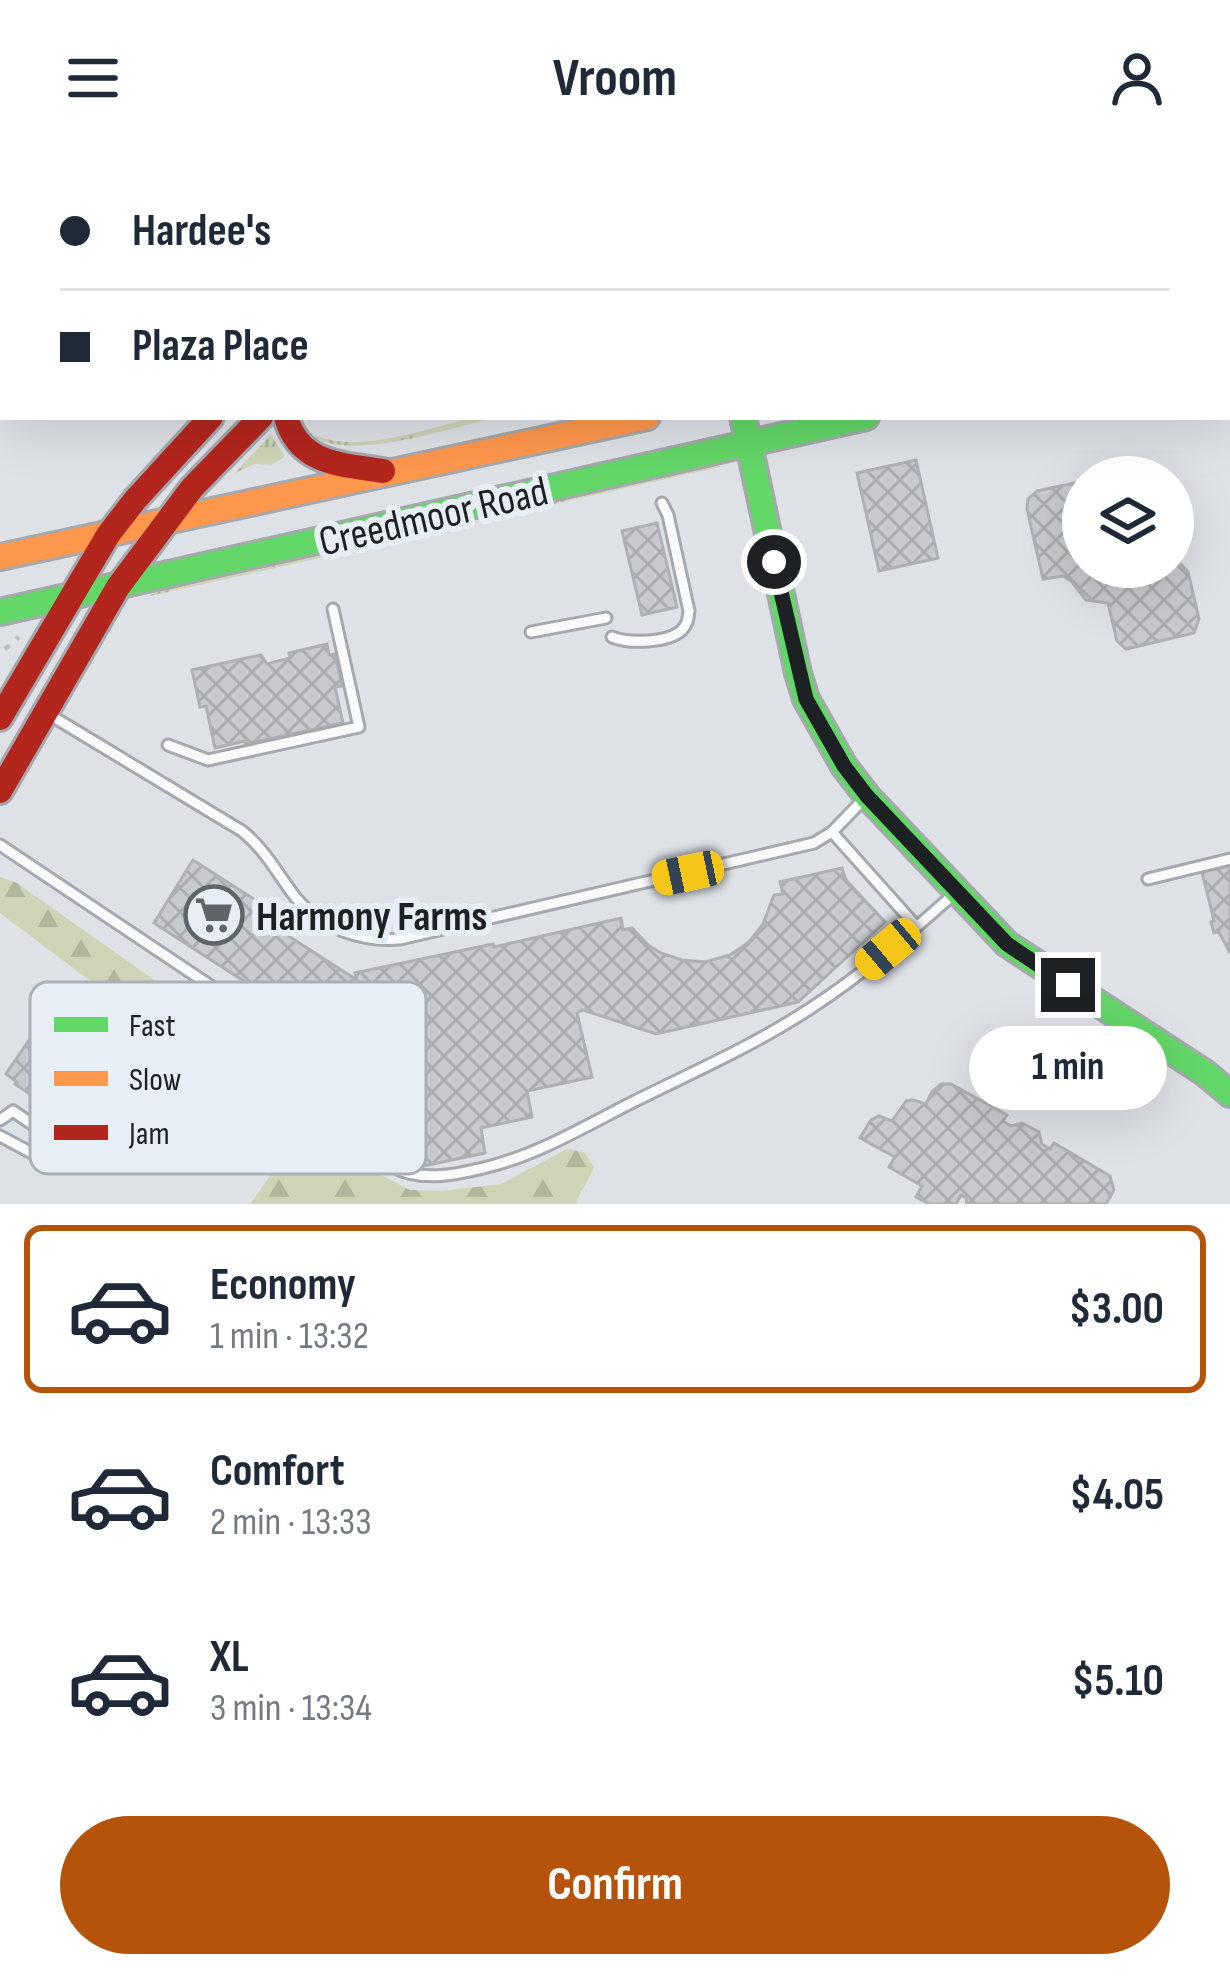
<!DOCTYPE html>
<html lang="en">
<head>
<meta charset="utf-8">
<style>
	body { margin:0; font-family:"Sofia Sans Condensed",sans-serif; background:#f6f6f7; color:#1f2937; height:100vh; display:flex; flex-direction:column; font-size:45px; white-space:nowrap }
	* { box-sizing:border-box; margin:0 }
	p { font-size:39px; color:#747a83 }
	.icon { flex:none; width:66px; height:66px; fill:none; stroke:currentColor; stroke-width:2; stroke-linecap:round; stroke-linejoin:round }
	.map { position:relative; height:1048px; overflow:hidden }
	.drawer { display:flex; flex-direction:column; background:#fff; flex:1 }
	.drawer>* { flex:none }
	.banner { position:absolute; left:0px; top:0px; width:1230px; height:264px; box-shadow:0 12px 48px #0002; display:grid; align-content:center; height:264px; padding:0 60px; background:#fff }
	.buttons { position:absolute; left:1062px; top:300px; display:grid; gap:24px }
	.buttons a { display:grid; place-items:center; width:132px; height:132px; border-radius:50%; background:#fff; box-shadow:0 12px 48px #0002; font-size:60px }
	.end { position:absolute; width:54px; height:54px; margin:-27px; border:15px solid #1e2123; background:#fff; box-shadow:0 0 0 6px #fff }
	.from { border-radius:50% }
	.bubble { position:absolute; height:84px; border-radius:42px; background:#fff; box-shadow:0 12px 48px #0002; font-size:39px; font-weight:700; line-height:84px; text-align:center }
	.car { position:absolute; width:36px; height:72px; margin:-36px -18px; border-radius:15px; box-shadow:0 0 9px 3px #0007; background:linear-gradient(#f5c518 24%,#345 0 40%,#f5c518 0 76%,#345 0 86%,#f5c518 0) }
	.banner b { display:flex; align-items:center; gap:42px; height:114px; font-size:45px }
	.banner b+b { border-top:3px solid #e0e1e3 }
	.banner i { width:30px; height:30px; background:#1f2937 }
	ul { padding:21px 0 0; list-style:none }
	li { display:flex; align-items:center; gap:36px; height:168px; margin:0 24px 18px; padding:0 36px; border:6px solid transparent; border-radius:18px }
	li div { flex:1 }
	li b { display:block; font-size:45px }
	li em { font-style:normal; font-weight:700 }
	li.on { border-color:#b45309 }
	li>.icon { width:108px; height:108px; stroke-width:1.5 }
	.primary-button { display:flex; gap:24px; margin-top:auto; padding:24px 60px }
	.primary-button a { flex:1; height:138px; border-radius:72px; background:#b45309; color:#fff; font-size:48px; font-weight:700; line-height:138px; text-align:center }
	header { display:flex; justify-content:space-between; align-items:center; height:156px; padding:0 60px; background:#fff; font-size:54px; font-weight:700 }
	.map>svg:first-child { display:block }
	.grass { fill:url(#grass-tufts) }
	.forest { fill:url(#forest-firs) }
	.building { fill:url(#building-cross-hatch); stroke:#aeb1b4; stroke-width:3 }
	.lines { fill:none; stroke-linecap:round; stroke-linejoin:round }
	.lane-casing { stroke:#a5a8ac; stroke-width:15 }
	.street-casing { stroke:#a5a8ac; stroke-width:24 }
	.fast-casing { stroke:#a5a8ac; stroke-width:30 }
	.slow-casing { stroke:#a5a8ac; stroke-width:30 }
	.jam-casing { stroke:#a5a8ac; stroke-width:30 }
	.path { stroke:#bec0c1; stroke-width:4.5; stroke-dasharray:6 9; stroke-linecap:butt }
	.lane { stroke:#fafafb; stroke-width:9 }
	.street { stroke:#fafafb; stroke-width:18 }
	.fast { stroke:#63d668; stroke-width:24 }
	.slow { stroke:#ff974d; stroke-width:24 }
	.jam { stroke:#b3261e; stroke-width:24 }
	.route { stroke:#1e2123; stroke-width:15 }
	.labels { text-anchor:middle; stroke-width:12; stroke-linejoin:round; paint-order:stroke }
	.street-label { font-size:42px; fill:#1e2123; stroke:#e7eef6 }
	.poi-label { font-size:42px; font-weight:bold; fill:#1e2123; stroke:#e7eef6; text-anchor:start }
	.key { fill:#e7eef6; stroke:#abb0b7; stroke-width:3 }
	.key-label { font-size:33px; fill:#1e2123 }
</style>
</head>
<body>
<header><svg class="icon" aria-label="menu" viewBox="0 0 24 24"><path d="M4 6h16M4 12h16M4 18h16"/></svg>Vroom<svg class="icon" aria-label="person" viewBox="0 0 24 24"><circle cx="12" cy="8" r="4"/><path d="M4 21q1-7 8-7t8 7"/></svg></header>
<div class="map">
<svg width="1230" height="1048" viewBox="0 0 1230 1048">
	<defs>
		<pattern id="grass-tufts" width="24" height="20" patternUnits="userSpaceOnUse" patternTransform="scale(3)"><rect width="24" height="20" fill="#cfd4b6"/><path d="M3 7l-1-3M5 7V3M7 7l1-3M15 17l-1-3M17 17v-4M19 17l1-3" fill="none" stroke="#b1b69c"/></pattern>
		<pattern id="forest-firs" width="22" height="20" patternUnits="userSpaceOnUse" patternTransform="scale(3)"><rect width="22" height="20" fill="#cfd4b6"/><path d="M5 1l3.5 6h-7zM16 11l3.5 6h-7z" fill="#b1b69c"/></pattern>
		<pattern id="building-cross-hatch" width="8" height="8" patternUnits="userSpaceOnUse" patternTransform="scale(3)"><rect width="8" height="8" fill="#c8cace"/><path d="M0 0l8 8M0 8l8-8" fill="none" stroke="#abadb1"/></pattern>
	</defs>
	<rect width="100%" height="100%" fill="#dee1e6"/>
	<g class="grass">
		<path d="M476,261H497C451,272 358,304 315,282L317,280C361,298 431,271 476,261Z"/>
		<polygon points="271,279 284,299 283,302 271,309 255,308 235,317"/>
		<polygon points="709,308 719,308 720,311 532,353 538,348"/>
		<polygon points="470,364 479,366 146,441 166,432"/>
	</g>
	<path class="forest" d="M0,721L17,727L311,935L333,968L379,1018L410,1034L443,1035L501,1028L567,993L584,996L594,1011C589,1025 580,1034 576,1048H250L298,981L0,757Z"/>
	<g class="building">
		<polygon points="0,0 26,0 24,3 3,3 3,28 0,34"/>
		<rect x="919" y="0" width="232" height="3"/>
		<polygon points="0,60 3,62 3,136 0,134"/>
		<polygon points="916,304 938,402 879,415 857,317"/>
		<polygon points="1083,325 1083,411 1129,411 1134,430 1160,423 1164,411 1173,411 1175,406 1181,408 1188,416 1199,463 1194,477 1126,493 1117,485 1108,447 1086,444 1072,426 1064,420 1043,423 1027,353 1028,343 1037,335"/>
		<polygon points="657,367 677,451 642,459 622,375"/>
		<polygon points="327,488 329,499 335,498 342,530 335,531 343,567 245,588 245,585 215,592 206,550 200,551 192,514 261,499 267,508 290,502 289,497"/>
		<polygon points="193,704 280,760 290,781 357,824 355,817 493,788 494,791 621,762 623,774 632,772 648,789 661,797 682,804 705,806 730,799 749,786 763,768 774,739 783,738 780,726 842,712 846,724 885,766 798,846 656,878 583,854 577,857 592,921 527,935 532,961 481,972 485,997 419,1011 414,988 394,992 383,941 342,916 349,904 251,841 256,833 154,767"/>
		<polygon points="1230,710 1230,797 1219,776 1214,777 1211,766 1214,765 1202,716"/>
		<polygon points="67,828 132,872 71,962 59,953 57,956 15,928 17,926 6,918"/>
		<polygon points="941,928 951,928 1007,959 1003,965 1011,970 1022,967 1039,976 1042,988 1050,993 1054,987 1110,1020 1114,1034 1106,1048 967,1048 966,1042 961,1039 956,1048 929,1048 916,1041 922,1030 889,1011 895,1001 860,982 871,964 879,960 892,965 906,945 913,944 926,948 932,936"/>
	</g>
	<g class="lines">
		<defs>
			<g id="lane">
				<polyline points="905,0 906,3"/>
				<polyline points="1227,38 1230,37"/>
				<polyline points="0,201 3,202"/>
				<polyline points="0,208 3,208"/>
				<polyline points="0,215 3,215"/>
				<polyline points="0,224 3,223"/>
				<polyline points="0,234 3,232"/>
				<polyline points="531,476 606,462"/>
				<path d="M612,481C629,488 668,487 682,474C688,467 688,463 689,455L668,359L662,347"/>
				<path d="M50,559L242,675C266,694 278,719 296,742C322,773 362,786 400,783L814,687L832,676L863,644"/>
				<polyline points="168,589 208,604 359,571 333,453"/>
				<polyline points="832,676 916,770"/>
				<path d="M0,689L308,895C343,928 348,988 393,1011C422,1027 460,1018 491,1010C541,997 587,969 633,946C693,916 755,889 811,852C862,819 909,778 954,738"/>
				<polyline points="1148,723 1230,703"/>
				<polyline points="0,964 13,955 71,995 41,1002 0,980"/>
			</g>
			<polyline id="street" points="101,0 102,1"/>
			<g id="fast">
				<polyline points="743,261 798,517 806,543 844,610 867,640 1007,788 1205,917 1230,938"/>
				<polyline points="0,456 866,261"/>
			</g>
			<g id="slow">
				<polyline points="1227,132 1230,131"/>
				<polyline points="1227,184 1230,183"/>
				<polyline points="0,401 647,261"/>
			</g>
			<g id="jam">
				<polyline points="500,3 503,0"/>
				<path d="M286,261C299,309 341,308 383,315"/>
				<polyline points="0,562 108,379 135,344 211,261"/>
				<polyline points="0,635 118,431 192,332 261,261"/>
			</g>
		</defs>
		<use href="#lane" class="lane-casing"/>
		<use href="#street" class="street-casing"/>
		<use href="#fast" class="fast-casing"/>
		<use href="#slow" class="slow-casing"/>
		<use href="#jam" class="jam-casing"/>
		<polyline class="path" points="5,493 19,481"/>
		<use href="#lane" class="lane"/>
		<use href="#street" class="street"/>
		<use href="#fast" class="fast"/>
		<use href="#slow" class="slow"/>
		<use href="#jam" class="jam"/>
	</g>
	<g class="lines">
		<polyline class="route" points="774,406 806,543 844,610 867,640 1007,788 1068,829"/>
	</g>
	<defs>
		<symbol id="supermarket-ring" viewBox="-11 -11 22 22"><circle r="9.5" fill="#e7eef6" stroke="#616467" stroke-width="1.5"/><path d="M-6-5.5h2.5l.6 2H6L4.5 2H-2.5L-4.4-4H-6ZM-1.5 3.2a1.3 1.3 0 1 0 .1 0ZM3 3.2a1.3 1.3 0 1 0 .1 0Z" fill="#616467"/></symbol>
	</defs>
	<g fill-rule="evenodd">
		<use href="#supermarket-ring" x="181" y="726" width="66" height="66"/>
	</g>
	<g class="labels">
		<g class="street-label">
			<text transform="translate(433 359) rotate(-13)" y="15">Creedmoor Road</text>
		</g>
		<g class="poi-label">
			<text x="256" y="774">Harmony Farms</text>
		</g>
	</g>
	<rect x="30" y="826" width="396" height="192" rx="18" class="key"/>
	<rect x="54" y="861" width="54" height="15" fill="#63d668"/>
	<rect x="54" y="915" width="54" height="15" fill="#ff974d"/>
	<rect x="54" y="969" width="54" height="15" fill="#b3261e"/>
	<g class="key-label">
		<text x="129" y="880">Fast</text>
		<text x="129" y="934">Slow</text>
		<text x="129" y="988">Jam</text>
	</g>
</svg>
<div class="buttons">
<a><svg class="icon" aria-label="layers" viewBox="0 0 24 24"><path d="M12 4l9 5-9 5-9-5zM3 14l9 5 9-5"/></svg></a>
</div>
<i class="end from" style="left:774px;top:406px"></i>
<i class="end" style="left:1068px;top:829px"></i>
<div class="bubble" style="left:969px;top:870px;width:198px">1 min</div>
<i class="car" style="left:688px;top:717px;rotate:258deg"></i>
<i class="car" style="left:888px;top:793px;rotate:230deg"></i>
<div class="banner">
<b><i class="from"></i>Hardee's</b>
<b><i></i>Plaza Place</b>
</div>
</div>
<section class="drawer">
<ul>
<li class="on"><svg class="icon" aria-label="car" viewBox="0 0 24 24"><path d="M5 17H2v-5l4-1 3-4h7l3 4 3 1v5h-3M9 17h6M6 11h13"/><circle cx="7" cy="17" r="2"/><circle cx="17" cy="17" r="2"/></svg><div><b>Economy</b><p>1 min · 13:32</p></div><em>$3.00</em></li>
<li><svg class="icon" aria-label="car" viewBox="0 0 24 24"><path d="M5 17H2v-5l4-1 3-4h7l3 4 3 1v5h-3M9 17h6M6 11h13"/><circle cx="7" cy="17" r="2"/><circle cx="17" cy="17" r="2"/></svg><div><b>Comfort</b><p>2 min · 13:33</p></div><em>$4.05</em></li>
<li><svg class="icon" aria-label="car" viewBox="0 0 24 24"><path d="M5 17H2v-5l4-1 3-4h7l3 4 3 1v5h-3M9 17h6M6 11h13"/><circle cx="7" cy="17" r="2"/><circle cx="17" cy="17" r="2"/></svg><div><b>XL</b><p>3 min · 13:34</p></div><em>$5.10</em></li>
</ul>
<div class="primary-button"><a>Confirm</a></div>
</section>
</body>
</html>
